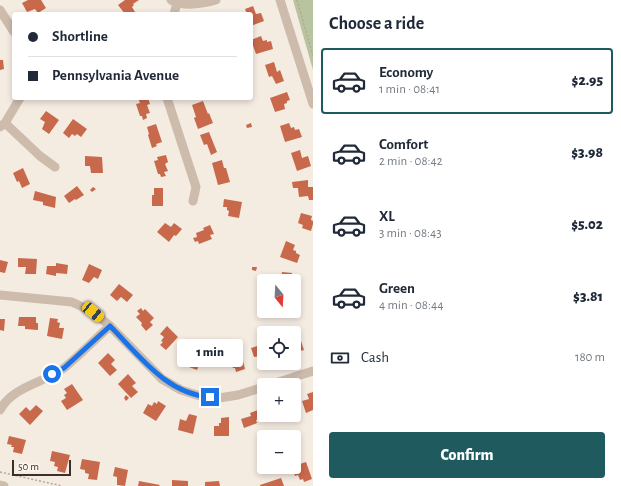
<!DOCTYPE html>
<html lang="en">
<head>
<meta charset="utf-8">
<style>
	body { margin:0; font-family:"Alegreya Sans",sans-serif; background:#f6f6f7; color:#1f2937; height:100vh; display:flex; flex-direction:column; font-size:15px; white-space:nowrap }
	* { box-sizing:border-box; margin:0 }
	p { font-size:13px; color:#747a83 }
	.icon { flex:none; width:22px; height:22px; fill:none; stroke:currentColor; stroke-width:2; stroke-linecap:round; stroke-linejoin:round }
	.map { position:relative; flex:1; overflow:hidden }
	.sheet { display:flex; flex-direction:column; background:#fff; width:308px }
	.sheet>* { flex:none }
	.guide { position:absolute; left:12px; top:12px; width:241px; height:88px; border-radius:4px; box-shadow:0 2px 6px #0003; display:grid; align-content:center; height:88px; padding:0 16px; background:#fff }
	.needle { width:26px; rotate:162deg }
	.fabs { position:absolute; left:257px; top:274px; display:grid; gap:8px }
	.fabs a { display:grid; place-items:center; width:44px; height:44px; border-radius:4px; background:#fff; box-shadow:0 2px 6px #0003; font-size:20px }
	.scale { position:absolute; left:12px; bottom:10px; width:59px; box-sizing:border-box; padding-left:4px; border:2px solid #3b302b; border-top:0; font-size:11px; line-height:14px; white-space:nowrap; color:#3b302b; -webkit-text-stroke:3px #fbf5ee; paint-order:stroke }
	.end { position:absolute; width:18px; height:18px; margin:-9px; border:5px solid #1a73e8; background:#fff; box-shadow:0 0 0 2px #fff }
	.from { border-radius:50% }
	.bubble { position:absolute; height:28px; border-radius:4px; background:#fff; box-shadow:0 2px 6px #0003; font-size:13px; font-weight:800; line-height:28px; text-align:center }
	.car { position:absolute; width:12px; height:24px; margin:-12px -6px; border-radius:5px; box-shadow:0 0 3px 1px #0007; background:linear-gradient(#f5c518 24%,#345 0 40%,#f5c518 0 76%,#345 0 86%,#f5c518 0) }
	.guide b { display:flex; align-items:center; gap:14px; height:38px; font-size:15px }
	.guide b+b { border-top:1px solid #e0e1e3 }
	.guide i { width:10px; height:10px; background:#1f2937 }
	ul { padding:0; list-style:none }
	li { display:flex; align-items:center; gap:12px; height:66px; margin:0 8px 6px; padding:0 8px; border:2px solid transparent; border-radius:4px }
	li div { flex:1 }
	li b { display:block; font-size:15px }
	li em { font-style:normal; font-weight:800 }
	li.selected { border-color:#1f5a5e }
	li>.icon { width:36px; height:36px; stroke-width:1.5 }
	h2 { padding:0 16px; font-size:18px; line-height:48px }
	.pay { display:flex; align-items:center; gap:10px; height:44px; padding:0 16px; font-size:15px }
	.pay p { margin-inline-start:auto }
	.button { display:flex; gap:8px; margin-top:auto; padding:8px 16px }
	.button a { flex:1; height:46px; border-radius:4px; background:#1f5a5e; color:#fff; font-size:16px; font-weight:800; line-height:46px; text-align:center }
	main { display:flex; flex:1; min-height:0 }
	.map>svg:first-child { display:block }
	.green { fill:#b8c4a0 }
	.building { fill:#c8694b }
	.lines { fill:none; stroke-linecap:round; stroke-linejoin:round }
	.path { stroke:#b9a596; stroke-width:1.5; stroke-dasharray:2 2; stroke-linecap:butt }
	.minor { stroke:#cdbbac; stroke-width:9 }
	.route { stroke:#1a73e8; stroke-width:5 }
</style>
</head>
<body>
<main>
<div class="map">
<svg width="313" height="486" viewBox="0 0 313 486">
	<rect width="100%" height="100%" fill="#f4ebe1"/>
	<polygon class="green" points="293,0 313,0 313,70"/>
	<g class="building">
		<polygon points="28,0 41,0 46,8 38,13 35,9 27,12 22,3"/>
		<polygon points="125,0 139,0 133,4 134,5 132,7 135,12 131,14 125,14 118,5"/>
		<polygon points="253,6 256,14 261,13 264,21 251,26 251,14 247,14 245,9"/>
		<polygon points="261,36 263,41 267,40 267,42 271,41 273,49 256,54 251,40"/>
		<polygon points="0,60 3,60 4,69 0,70"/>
		<polygon points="274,62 277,72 280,70 284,81 276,84 272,76 269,77 265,65"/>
		<polygon points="287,92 290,100 287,101 287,103 284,104 285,109 275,112 270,98"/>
		<polygon points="138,98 148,98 150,104 147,105 150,113 146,114 147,118 143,120 142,116 140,116 136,104 140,103"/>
		<polygon points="203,101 208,114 209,113 213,123 198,129 194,118 196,117 192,105"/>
		<polygon points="46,111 59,120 49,134 42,129 45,122 40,119"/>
		<polygon points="73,119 87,129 81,137 77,134 75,136 72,134 69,138 63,133"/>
		<polygon points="251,123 252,127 247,128 246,125"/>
		<polygon points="289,123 291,128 294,127 295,130 299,129 302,137 285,142 280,126"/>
		<polygon points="156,124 162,142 156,144 157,146 152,148 148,135 149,134 147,127"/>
		<polygon points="209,132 217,152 211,155 207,144 204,145 200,135"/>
		<polygon points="300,150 302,158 308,156 311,166 297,171 291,153"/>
		<polygon points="166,155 168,162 165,164 168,171 164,172 166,176 161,177 160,174 158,174 154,161 158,160 157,157"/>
		<polygon points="85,156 102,157 103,173 91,173 90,166 85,166"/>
		<polygon points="222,160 224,168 226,168 230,182 218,185 212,163"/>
		<polygon points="23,168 30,184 22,188 19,181 17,182 13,173"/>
		<polygon points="308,180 308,187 313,187 313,200 309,200 308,196 299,197 298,188 293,188 292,182"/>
		<polygon points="77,186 84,195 76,200 75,199 69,203 64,196"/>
		<polygon points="93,187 96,189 92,192 90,190"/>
		<polygon points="154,188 163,188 163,206 152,206 152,195 154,195"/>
		<polygon points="35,191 56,197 55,208 43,205 43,202 33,200"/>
		<polygon points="224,199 242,202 239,218 228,216 229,211 227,210 227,207 223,207"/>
		<polygon points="301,213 312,216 311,220 313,221 313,224 311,231 302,228 303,225 298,223"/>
		<polygon points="165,223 171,227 174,223 182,229 176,236 174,235 169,242 157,232"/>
		<polygon points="210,225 214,234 210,235 212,239 199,244 198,241 195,242 193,238 197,237 196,233 204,230 203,228"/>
		<polygon points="286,241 295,245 293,250 296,251 296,253 300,255 297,263 280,257"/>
		<polygon points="18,258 37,259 36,274 25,274 26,267 18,267"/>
		<polygon points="0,260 8,262 5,273 0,272"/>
		<polygon points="56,263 68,265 67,274 56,273 56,276 46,274 47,266 56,266"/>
		<polygon points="89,264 102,270 98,279 94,277 89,283 82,280"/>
		<polygon points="252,267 257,267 256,271 252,270"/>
		<polygon points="282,272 292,273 291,281 281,281"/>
		<polygon points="119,284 133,295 127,302 121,297 117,301 110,295"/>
		<polygon points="141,308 143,311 145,309 154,318 150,322 153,325 146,331 141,325 142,323 136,317 140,314 137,311"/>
		<polygon points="19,317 36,317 36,323 38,323 38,330 25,329 25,326 18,326"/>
		<polygon points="50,318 58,319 57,322 60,323 59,328 64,328 62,339 47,336"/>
		<polygon points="0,319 5,319 4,331 0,330"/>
		<polygon points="167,326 178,337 166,350 160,345 163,342 161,341 164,337 160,334"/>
		<polygon points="298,332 304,350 296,352 294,349 294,334"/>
		<polygon points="264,344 264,358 260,359 260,356 254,357 251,348"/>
		<polygon points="190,346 204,351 197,370 189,367 193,358 187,356"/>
		<polygon points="108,353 115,360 111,364 117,370 110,376 98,363"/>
		<polygon points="241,353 245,369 236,372 235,368 233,368 232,365 226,366 224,358"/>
		<polygon points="128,374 136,383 132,386 138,392 131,398 118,384"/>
		<polygon points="72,384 83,400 67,410 61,401 66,398 64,395 67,393 64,389"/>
		<polygon points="313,392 313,410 306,413 302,401 309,399 307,394"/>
		<polygon points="126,395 129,398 126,401 124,398"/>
		<polygon points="158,401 166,406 156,421 143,413 148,404 152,406 154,402 157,404"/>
		<polygon points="36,405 43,411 30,425 19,414 26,407 30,411"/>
		<polygon points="261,409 264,417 256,420 257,423 244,428 241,419 251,416 250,413"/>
		<polygon points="189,414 197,416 193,434 178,430 180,419 186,421"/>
		<polygon points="274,415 288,415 289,418 285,420 283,416 275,418"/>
		<polygon points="229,417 229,436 214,436 214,426 219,426 219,423 221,423 221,418"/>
		<polygon points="9,436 26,440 22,454 13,452 14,447 11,447 12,445 7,444"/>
		<polygon points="52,451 70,455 65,473 57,471 58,467 54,466 55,462 50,461"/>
		<polygon points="82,459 100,462 97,480 88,479 89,474 85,473 85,470 80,469"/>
		<polygon points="296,459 297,465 306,462 312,479 304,482 303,479 300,480 298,475 295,476 292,467 294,467 294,460"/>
		<polygon points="115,467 128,470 125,486 117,485 117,477 113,476"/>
		<polygon points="281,478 284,486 260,486 260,485"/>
		<polygon points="172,480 188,481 188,486 172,486"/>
		<polygon points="139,481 160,485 159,486 138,486"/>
		<polygon points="219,481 220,486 205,486 205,482"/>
	</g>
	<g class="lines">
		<g class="path">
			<polyline points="297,0 313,56"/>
			<polyline points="0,472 62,486"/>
		</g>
		<g class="minor">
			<path d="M171,0C184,7 202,4 216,0"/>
			<polyline points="280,0 313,104"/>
			<polyline points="0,10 14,32"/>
			<polyline points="174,14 177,3"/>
			<polyline points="167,98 196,187 193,201"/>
			<polyline points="5,123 40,156 55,167"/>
			<polyline points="0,127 5,123 20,98"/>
			<polyline points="0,295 72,302 93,312 110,326 162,379 181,390 200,396 219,398 238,395 264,387"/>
			<polyline points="269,385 313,371"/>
			<path d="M0,410C13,386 44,383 64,368C80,355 95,339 110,326"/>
			<polyline points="0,485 4,486"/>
		</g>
	</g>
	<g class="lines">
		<path class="route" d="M52,374L64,368L110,326C139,355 166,394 210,397"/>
	</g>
</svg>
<div class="fabs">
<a><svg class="needle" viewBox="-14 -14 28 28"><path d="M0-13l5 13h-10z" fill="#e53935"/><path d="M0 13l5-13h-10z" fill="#747a83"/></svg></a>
<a><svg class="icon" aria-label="locate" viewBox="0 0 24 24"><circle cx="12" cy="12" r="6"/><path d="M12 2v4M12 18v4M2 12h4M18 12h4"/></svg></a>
<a>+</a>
<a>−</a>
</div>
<div class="scale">50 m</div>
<i class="end from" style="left:52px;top:374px"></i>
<i class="end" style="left:210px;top:397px"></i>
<div class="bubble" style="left:177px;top:339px;width:66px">1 min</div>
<i class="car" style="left:93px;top:312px;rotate:129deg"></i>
<div class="guide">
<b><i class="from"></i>Shortline</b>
<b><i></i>Pennsylvania Avenue</b>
</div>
</div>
<section class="sheet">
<h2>Choose a ride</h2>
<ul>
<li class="selected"><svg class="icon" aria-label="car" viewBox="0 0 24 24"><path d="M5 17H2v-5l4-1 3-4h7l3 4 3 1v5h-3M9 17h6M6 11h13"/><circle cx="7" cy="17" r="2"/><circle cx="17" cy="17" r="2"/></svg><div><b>Economy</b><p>1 min · 08:41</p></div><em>$2.95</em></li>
<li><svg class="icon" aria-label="car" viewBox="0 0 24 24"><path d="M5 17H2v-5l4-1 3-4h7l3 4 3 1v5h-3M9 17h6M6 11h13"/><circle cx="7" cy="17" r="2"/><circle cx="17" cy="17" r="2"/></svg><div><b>Comfort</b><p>2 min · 08:42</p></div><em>$3.98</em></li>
<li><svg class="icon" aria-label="car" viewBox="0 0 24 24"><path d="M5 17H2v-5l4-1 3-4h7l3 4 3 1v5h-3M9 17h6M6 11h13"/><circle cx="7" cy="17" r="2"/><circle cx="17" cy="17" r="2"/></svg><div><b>XL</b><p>3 min · 08:43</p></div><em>$5.02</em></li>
<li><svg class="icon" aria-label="car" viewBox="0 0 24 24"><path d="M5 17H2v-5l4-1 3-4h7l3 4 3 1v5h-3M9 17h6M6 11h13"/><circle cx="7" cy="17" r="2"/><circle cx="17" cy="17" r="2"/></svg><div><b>Green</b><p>4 min · 08:44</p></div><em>$3.81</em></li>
</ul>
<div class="pay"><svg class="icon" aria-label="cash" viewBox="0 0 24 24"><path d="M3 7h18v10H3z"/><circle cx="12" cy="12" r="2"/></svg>Cash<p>180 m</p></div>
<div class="button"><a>Confirm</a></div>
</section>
</main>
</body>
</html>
